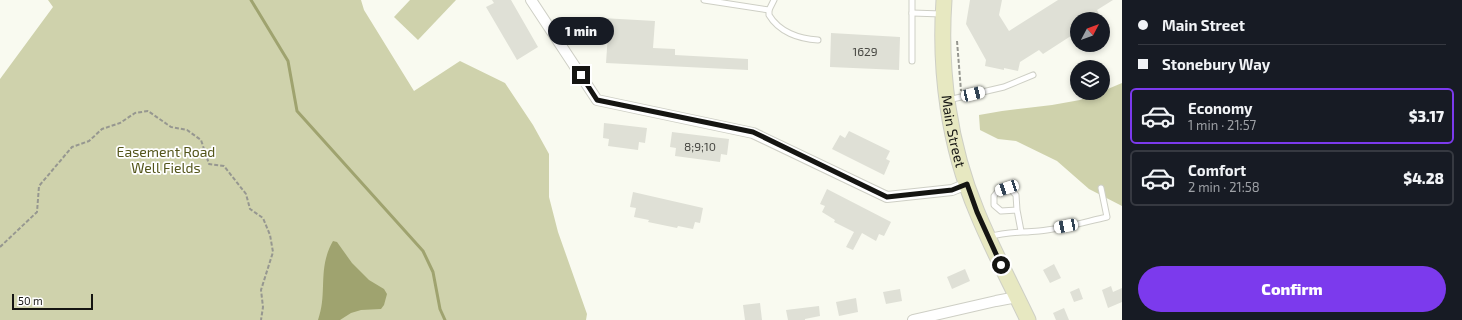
<!DOCTYPE html>
<html lang="en">
<head>
<meta charset="utf-8">
<style>
	body { margin:0; font-family:"Exo 2",sans-serif; background:#20242c; color:#f1f3f6; height:100vh; display:flex; flex-direction:column; font-size:15px; white-space:nowrap }
	* { box-sizing:border-box; margin:0 }
	p { font-size:13px; color:#9ea1a6 }
	.icon { flex:none; width:22px; height:22px; fill:none; stroke:currentColor; stroke-width:2; stroke-linecap:round; stroke-linejoin:round }
	.map { position:relative; flex:1; overflow:hidden }
	.side { display:flex; flex-direction:column; background:#171b24; width:340px }
	.side>* { flex:none }
	.hud { display:grid; align-content:center; height:88px; padding:0 16px; background:#171b24 }
	.needle { width:26px; rotate:49deg }
	.buttons { position:absolute; left:1070px; top:12px; display:grid; gap:8px }
	.buttons a { display:grid; place-items:center; width:40px; height:40px; border-radius:50%; background:#171b24; box-shadow:0 2px 6px #0003; font-size:20px }
	.scale { position:absolute; left:12px; bottom:10px; width:81px; box-sizing:border-box; padding-left:4px; border:2px solid #151512; border-top:0; font-size:11px; line-height:14px; white-space:nowrap; color:#151512; -webkit-text-stroke:3px #fff; paint-order:stroke }
	.end { position:absolute; width:18px; height:18px; margin:-9px; border:5px solid #151512; background:#fff; box-shadow:0 0 0 2px #fff }
	.from { border-radius:50% }
	.bubble { position:absolute; height:28px; border-radius:14px; background:#171b24; box-shadow:0 2px 6px #0003; font-size:13px; font-weight:800; line-height:28px; text-align:center }
	.car { position:absolute; width:12px; height:24px; margin:-12px -6px; border-radius:5px; box-shadow:0 0 3px 1px #0007; background:linear-gradient(#fff 24%,#345 0 40%,#fff 0 76%,#345 0 86%,#fff 0) }
	.hud b { display:flex; align-items:center; gap:14px; height:38px; font-size:15px }
	.hud b+b { border-top:1px solid #363941 }
	.hud i { width:10px; height:10px; background:#f1f3f6 }
	ul { padding:0; list-style:none }
	li { display:flex; align-items:center; gap:12px; height:56px; margin:0 8px 6px; padding:0 8px; border:2px solid #363941; border-radius:6px }
	li div { flex:1 }
	li b { display:block; font-size:15px }
	li em { font-style:normal; font-weight:800 }
	li.on { border-color:#7c3aed }
	li>.icon { width:36px; height:36px; stroke-width:1.5 }
	.cta { display:flex; gap:8px; margin-top:auto; padding:8px 16px }
	.cta a { flex:1; height:46px; border-radius:24px; background:#7c3aed; color:#fff; font-size:16px; font-weight:800; line-height:46px; text-align:center }
	main { display:flex; flex:1; min-height:0 }
	.map>svg:first-child { display:block }
	.green { fill:#cfd2ac }
	.water { fill:#9fa36f }
	.lines { fill:none; stroke-linecap:round; stroke-linejoin:round }
	.stream { stroke:#9fa36f; stroke-width:3 }
	.building { fill:#dfe0d6 }
	.service-casing { stroke:#cecfc5; stroke-width:7 }
	.minor-casing { stroke:#cecfc5; stroke-width:12 }
	.secondary-casing { stroke:#cecfc5; stroke-width:17 }
	.path { stroke:#969790; stroke-width:2; stroke-dasharray:4 2; stroke-linecap:butt }
	.service { stroke:#fff; stroke-width:5 }
	.minor { stroke:#fff; stroke-width:10 }
	.secondary { stroke:#e7e8c1; stroke-width:15 }
	.route { stroke:#151512; stroke-width:5 }
	.labels { text-anchor:middle; stroke-width:3.5; stroke-linejoin:round; paint-order:stroke }
	.number-label { font-size:12px; fill:#484843 }
	.street-label { font-size:14px; fill:#151512; stroke:#fff }
	.park-label { font-size:14px; fill:#53551a; stroke:#fff }
</style>
</head>
<body>
<main>
<div class="map">
<svg width="1122" height="320" viewBox="0 0 1122 320">
	<rect width="100%" height="100%" fill="#f9faf0"/>
	<g class="green">
		<polygon points="48,0 361,0 364,10 414,91 460,61 505,83 533,125 549,154 549,197 558,232 587,314 586,320 0,320 0,79 53,7"/>
		<polygon points="410,0 456,0 418,40 394,17"/>
		<polygon points="1122,83 1122,206 1089,189 1057,161 1016,141 998,139 980,130 979,115 1002,111 1052,105 1080,100 1098,93 1103,93 1103,91"/>
	</g>
	<path class="water" d="M333,241L337,242L352,263L369,280L384,289L387,294L384,305L381,309L361,310L351,313L340,320H318C328,292 317,269 333,241Z"/>
	<g class="lines">
		<polyline class="stream" points="251,0 288,61 297,111 423,251 433,272 440,309 445,320"/>
	</g>
	<g class="building">
		<polygon points="492,0 511,0 538,47 517,60 486,7 494,3"/>
		<polygon points="970,0 1002,0 999,15 1009,31 1058,0 1113,0 1097,10 1099,14 1091,19 1077,19 1077,32 1043,54 1039,50 1020,62 1018,71 1004,68 1004,70 985,66 986,60 966,24"/>
		<polygon points="602,18 655,21 653,48 675,49 675,55 748,59 748,70 606,63 608,34 602,34"/>
		<polygon points="831,33 900,37 899,70 830,67"/>
		<polygon points="604,123 647,128 645,143 639,142 638,150 608,146 609,139 603,138"/>
		<polygon points="849,131 890,151 886,159 890,161 884,175 832,149 840,135 845,138"/>
		<polygon points="672,132 729,139 727,155 721,154 720,162 675,156 676,148 670,147"/>
		<polygon points="827,189 891,222 884,236 879,234 876,241 862,233 853,250 846,247 854,232 834,222 835,220 822,212 825,206 820,204"/>
		<polygon points="633,192 703,208 700,223 695,222 693,229 678,226 677,228 648,222 649,220 634,217 636,208 630,207"/>
		<polygon points="1054,264 1061,278 1050,283 1043,270"/>
		<polygon points="965,269 970,281 952,289 947,277"/>
		<polygon points="1111,286 1113,292 1122,288 1122,302 1108,308 1102,290"/>
		<polygon points="1079,288 1083,299 1074,302 1070,292"/>
		<polygon points="900,289 902,301 886,304 883,292"/>
		<polygon points="856,298 858,312 839,316 836,302"/>
		<polygon points="760,303 762,320 745,320 743,305"/>
		<polygon points="819,306 820,316 805,319 805,320 788,320 786,310"/>
		<polygon points="1064,308 1069,320 1056,320 1053,313"/>
	</g>
	<g class="lines">
		<defs>
			<g id="service">
				<polyline points="704,0 769,10"/>
				<path d="M774,0L769,10V15C779,32 799,39 818,40"/>
				<polyline points="912,13 942,14"/>
				<polyline points="912,61 912,0"/>
				<polyline points="948,100 1004,87 1033,75"/>
				<polyline points="1017,210 1001,211 994,205 994,196 999,190 1007,188 1011,190 1016,195 1017,210 1021,231"/>
				<path d="M989,237C1008,231 1021,233 1039,231C1062,229 1085,222 1107,217L1101,188"/>
			</g>
			<g id="minor">
				<polyline points="531,0 597,100 753,133 887,197 952,190 967,184"/>
				<polyline points="913,320 996,301 1017,297"/>
			</g>
			<g id="secondary">
				<path id="s1" d="M944,0C939,71 949,146 977,212C992,249 1011,284 1028,320"/>
			</g>
		</defs>
		<use href="#service" class="service-casing"/>
		<use href="#minor" class="minor-casing"/>
		<use href="#secondary" class="secondary-casing"/>
		<g class="path">
			<polyline points="957,41 961,91"/>
			<polyline points="0,247 37,212 39,186 72,147 89,141 102,129 120,123 135,113 148,111 171,127 187,130 201,140 209,164 224,166 246,194 250,209 263,218 270,235 273,252 261,290 263,307 261,320"/>
		</g>
		<use href="#service" class="service"/>
		<use href="#minor" class="minor"/>
		<use href="#secondary" class="secondary"/>
	</g>
	<g class="lines">
		<polyline class="route" points="581,75 597,100 753,132 887,197 952,190 967,184 977,212 1001,265"/>
	</g>
	<g class="labels">
		<g class="number-label">
			<text x="865" y="56">1629</text>
			<text x="700" y="151">8;9;10</text>
		</g>
		<g class="street-label">
			<text dy="5" stroke="none"><textPath href="#s1" startOffset="132">Main Street</textPath></text>
		</g>
		<g class="park-label">
			<text x="166" y="157">Easement Road<tspan x="166" dy="16">Well Fields</tspan></text>
		</g>
	</g>
</svg>
<div class="buttons">
<a><svg class="needle" viewBox="-14 -14 28 28"><path d="M0-13l5 13h-10z" fill="#e53935"/><path d="M0 13l5-13h-10z" fill="#9ea1a6"/></svg></a>
<a><svg class="icon" aria-label="layers" viewBox="0 0 24 24"><path d="M12 4l9 5-9 5-9-5zM3 14l9 5 9-5"/></svg></a>
</div>
<div class="scale">50 m</div>
<i class="end from" style="left:1001px;top:265px"></i>
<i class="end" style="left:581px;top:75px"></i>
<div class="bubble" style="left:548px;top:17px;width:66px">1 min</div>
<i class="car" style="left:973px;top:94px;rotate:77deg"></i>
<i class="car" style="left:1007px;top:188px;rotate:252deg"></i>
<i class="car" style="left:1066px;top:226px;rotate:259deg"></i>
</div>
<section class="side">
<div class="hud">
<b><i class="from"></i>Main Street</b>
<b><i></i>Stonebury Way</b>
</div>
<ul>
<li class="on"><svg class="icon" aria-label="car" viewBox="0 0 24 24"><path d="M5 17H2v-5l4-1 3-4h7l3 4 3 1v5h-3M9 17h6M6 11h13"/><circle cx="7" cy="17" r="2"/><circle cx="17" cy="17" r="2"/></svg><div><b>Economy</b><p>1 min · 21:57</p></div><em>$3.17</em></li>
<li><svg class="icon" aria-label="car" viewBox="0 0 24 24"><path d="M5 17H2v-5l4-1 3-4h7l3 4 3 1v5h-3M9 17h6M6 11h13"/><circle cx="7" cy="17" r="2"/><circle cx="17" cy="17" r="2"/></svg><div><b>Comfort</b><p>2 min · 21:58</p></div><em>$4.28</em></li>
</ul>
<div class="cta"><a>Confirm</a></div>
</section>
</main>
</body>
</html>
